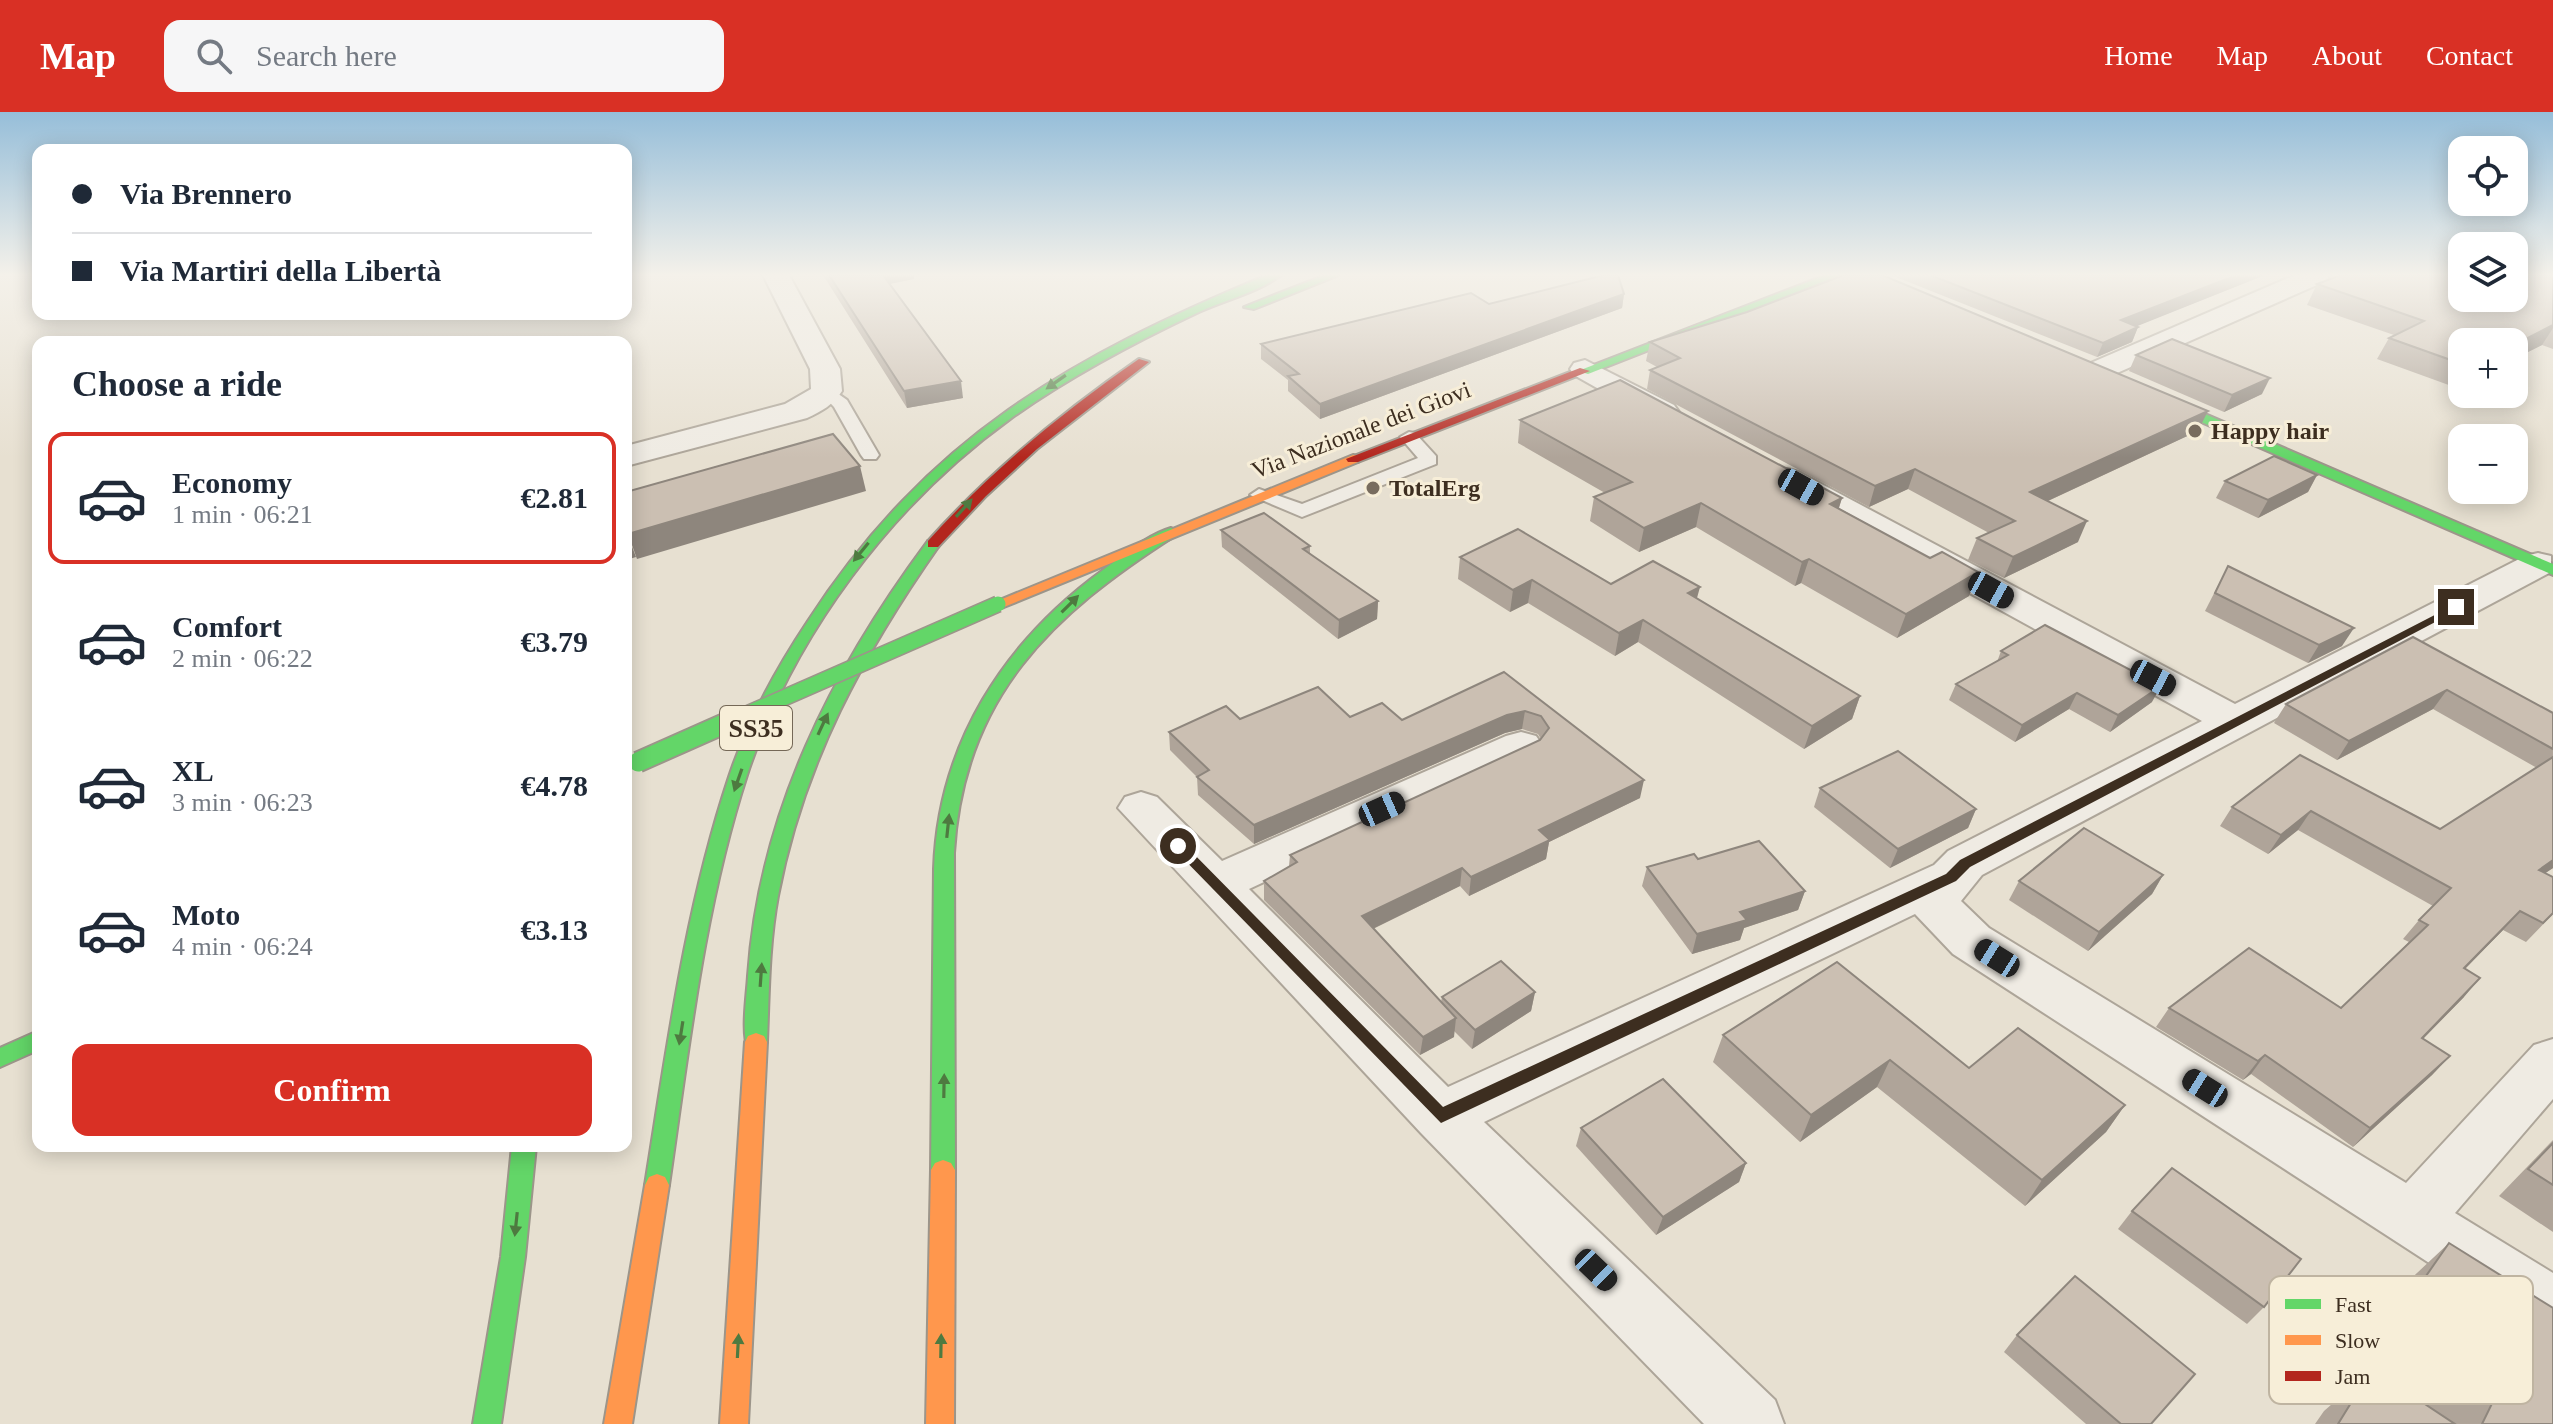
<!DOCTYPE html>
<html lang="en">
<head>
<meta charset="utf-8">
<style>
	body { margin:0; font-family:Georgia,serif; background:#f6f6f7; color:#1f2937; height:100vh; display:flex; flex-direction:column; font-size:30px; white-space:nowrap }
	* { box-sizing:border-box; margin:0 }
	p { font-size:26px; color:#747a83 }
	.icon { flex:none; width:44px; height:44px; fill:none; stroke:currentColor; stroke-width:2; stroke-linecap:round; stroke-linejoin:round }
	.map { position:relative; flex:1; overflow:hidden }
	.drawer { position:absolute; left:32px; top:224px; width:600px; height:816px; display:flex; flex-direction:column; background:#fff; border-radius:16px; box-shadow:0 4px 20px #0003 }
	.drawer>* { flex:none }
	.banner { position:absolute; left:32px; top:32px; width:600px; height:176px; border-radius:16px; box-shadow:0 4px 20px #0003; display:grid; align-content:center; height:176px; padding:0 40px; background:#fff }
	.controls { position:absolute; left:2448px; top:24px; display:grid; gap:16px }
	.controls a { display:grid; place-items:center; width:80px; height:80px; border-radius:16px; background:#fff; box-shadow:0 4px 20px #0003; font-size:40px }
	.end { position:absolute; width:36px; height:36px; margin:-18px; border:10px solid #3d2e20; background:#fff; box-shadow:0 0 0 4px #fff }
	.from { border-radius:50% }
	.car { position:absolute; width:24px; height:48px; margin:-24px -12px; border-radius:10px; box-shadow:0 0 6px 2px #0007; background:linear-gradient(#222 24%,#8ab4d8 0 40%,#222 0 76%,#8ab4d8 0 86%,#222 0) }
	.banner b { display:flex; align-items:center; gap:28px; height:76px; font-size:30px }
	.banner b+b { border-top:2px solid #e0e1e3 }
	.banner i { width:20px; height:20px; background:#1f2937 }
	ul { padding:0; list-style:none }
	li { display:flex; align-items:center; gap:24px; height:132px; margin:0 16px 12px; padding:0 24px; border:4px solid transparent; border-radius:16px }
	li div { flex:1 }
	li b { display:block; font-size:30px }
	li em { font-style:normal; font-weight:700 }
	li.current { border-color:#d93025 }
	li>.icon { width:72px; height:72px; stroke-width:1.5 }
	h2 { padding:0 40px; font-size:36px; line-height:96px }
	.action { display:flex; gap:16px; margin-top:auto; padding:16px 40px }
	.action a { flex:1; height:92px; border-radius:16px; background:#d93025; color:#fff; font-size:32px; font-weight:700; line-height:92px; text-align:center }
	header { display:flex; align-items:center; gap:48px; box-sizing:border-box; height:112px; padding:0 40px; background:#d93025; color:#fff }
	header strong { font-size:38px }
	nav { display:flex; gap:44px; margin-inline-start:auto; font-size:28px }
	.search { width:560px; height:72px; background:#f6f6f7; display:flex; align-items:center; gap:20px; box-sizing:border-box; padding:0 28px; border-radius:16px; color:#747a83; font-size:30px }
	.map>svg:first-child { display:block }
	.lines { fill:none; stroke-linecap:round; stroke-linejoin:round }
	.lane-casing { stroke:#ada599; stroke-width:4 }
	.street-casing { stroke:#ada599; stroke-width:4 }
	.fast-casing { stroke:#9c958a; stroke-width:4 }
	.slow-casing { stroke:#9c958a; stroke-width:4 }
	.jam-casing { stroke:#9c958a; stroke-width:4 }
	.lane { fill:#efebe3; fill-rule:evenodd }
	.street { fill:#efebe3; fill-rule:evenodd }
	.fast { fill:#63d668; fill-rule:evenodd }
	.slow { fill:#ff974d; fill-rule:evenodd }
	.jam { fill:#b3261e; fill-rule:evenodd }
	.fast-bridge-far1-casing { stroke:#9c958a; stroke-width:18; stroke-linecap:butt }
	.fast-bridge-casing { stroke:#9c958a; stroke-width:23; stroke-linecap:butt }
	.fast-bridge-far1 { stroke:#63d668; stroke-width:15 }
	.fast-bridge { stroke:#63d668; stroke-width:19 }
	.wall { fill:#afa499 }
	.shaded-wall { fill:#8e867d }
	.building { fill:#cbbfb2; stroke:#8e867d; stroke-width:2 }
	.oneway { fill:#4e7a40 }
	.route { fill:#3d2e20 }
	.poi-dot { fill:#786c5e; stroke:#f7eed8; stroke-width:3 }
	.labels { text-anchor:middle; stroke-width:6; stroke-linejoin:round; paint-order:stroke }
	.far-street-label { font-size:24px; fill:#3d2e20; stroke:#f7eed8 }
	.far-poi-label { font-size:24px; font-weight:bold; fill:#3d2e20; stroke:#f7eed8; text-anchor:start }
	.shield { fill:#f7eed8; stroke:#756857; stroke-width:2 }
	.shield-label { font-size:26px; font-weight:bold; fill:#3d2e20 }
	.key { fill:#f7eed8; stroke:#bfb4a1; stroke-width:2 }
	.key-label { font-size:22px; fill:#3d2e20 }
</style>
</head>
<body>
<header>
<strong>Map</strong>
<div class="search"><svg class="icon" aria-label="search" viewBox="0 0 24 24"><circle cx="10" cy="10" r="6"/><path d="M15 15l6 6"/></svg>Search here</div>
<nav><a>Home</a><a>Map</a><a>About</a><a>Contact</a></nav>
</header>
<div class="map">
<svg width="2553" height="1312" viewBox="0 0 2553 1312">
	<rect width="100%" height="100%" fill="#e7e0d1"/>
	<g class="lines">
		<defs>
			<g id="lane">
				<polygon points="827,274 847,288 879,343 876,347 864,347 861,343 834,295 819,279"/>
				<polygon points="1409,320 1415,321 1436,344 1436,352 1302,405 1250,383 1259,377 1302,392 1418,346 1400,325"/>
			</g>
			<g id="street">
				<path d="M763,163H789L840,257L842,279C833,293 822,299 807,306L626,354V334L785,292L811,277L810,257Z"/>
				<polygon points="2295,163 2330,163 2326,169 2108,265 2086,265 2082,259 2086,253"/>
				<polygon points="1585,248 1674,293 1679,300 1674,307 1652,307 1574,263 1570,257 1574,251"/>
				<polygon points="1787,357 1799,360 2235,592 2525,444 2538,441 2551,444 2551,460 1982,763 1961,789 1989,816 2406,1071 2534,933 2553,927 2553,987 2455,1101 2553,1161 2553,1226 2531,1217 1953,842 1915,802 1484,1010 1775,1288 1784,1312 1704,1312 1421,1021 1118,696 1125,685 1141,680 1157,685 1222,749 1506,624 1521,620 1536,624 1543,634 1536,644 1249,777 1448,975 1934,753 1948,739 2202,609 1775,374 1770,367 1775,360"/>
			</g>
			<g id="fast">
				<path d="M1267,163H1281C1259,180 1225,188 1199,200C1133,231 1069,265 1010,307C891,393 793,524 747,663C704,795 689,936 669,1073L665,1081L657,1084L649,1081L645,1073C667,936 685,797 729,665C747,610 776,557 808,509C927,326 1070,245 1267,163Z"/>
				<polygon points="1325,163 1339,163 1254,197 1244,195"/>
				<polygon points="1826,163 1840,163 1588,262 1578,259"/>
				<polygon points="2146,280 2154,280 2553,452 2553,463 2146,286"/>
				<path d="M1171,416L1178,420L1176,423C1052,502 963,585 954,741L955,1058L951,1065L943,1068L935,1065L931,1058L934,757C938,632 1004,530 1103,458C1123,444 1147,423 1171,416Z"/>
				<path d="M933,428L940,432C864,540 803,652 778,784C769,832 769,881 767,930L764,936L756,939L748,936C741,921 747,882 748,864C759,701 832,558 928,429Z"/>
				<polygon points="38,919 38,938 0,955 0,936"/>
				<polygon points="512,1034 536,1034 525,1145 501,1312 473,1312 501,1145"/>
			</g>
			<g id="slow">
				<polygon points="1353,343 1358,344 1358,350 1004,495 998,497 990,492"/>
				<polygon points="756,921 764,924 767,930 748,1312 720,1312 745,930 748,924"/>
				<polygon points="943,1048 951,1051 955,1058 954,1312 926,1312 931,1058 935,1051"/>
				<polygon points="657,1062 665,1065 669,1073 632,1312 604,1312 645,1073 649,1065"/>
			</g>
			<g id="jam">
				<path d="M1139,247L1149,250L1037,337L986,384L938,435H928V429C991,359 1061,301 1139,247Z"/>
				<polygon points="1580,256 1590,259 1358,350 1348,350 1346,347"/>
			</g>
		</defs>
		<use href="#lane" class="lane-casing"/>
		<use href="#street" class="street-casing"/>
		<use href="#fast" class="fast-casing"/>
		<use href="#slow" class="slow-casing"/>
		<use href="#jam" class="jam-casing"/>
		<use href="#lane" class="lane"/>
		<use href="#street" class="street"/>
		<use href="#fast" class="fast"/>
		<use href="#slow" class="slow"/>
		<use href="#jam" class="jam"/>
		<defs>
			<polyline id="fast-bridge-far1" points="731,609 998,492"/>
			<polyline id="fast-bridge" points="638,650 735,607"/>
		</defs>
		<use href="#fast-bridge-far1" class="fast-bridge-far1-casing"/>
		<use href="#fast-bridge" class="fast-bridge-casing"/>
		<use href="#fast-bridge-far1" class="fast-bridge-far1"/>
		<use href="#fast-bridge" class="fast-bridge"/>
	</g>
	<g class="wall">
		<polygon points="823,163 914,163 914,167 890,172 963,286 907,296"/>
		<polygon points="1891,163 2265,163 2136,214 2138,215 2132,230 2097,245"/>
		<polygon points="2553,163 2553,237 2542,233 2514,247 2514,230 2462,230 2462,274 2457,276 2377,247 2389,226 2394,223 2307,193 2317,172"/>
		<polygon points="1624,182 1622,196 1320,307 1288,279 1288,268 1261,247 1261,232 1489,192"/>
		<polygon points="1650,230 2198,319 2048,389 2078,430 2004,466 1968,448 1977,426 1989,421 1908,377 1869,395 1647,277 1650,258 1657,255 1646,249"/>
		<polygon points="2136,243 2262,282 2224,300 2129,259"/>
		<polygon points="1520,308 1842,386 1839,396 1930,446 1978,460 1969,484 1897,526 1801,471 1795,474 1696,415 1639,440 1590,409 1594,385 1605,381 1518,331"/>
		<polygon points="2317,363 2308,380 2258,406 2216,386 2225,369"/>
		<polygon points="1221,418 1310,434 1310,442 1378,489 1377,507 1338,527 1222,435"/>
		<polygon points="1460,445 1697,486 1860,584 1852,607 1804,637 1638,530 1615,544 1528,491 1510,500 1458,467"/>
		<polygon points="2228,454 2342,534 2308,551 2205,499"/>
		<polygon points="2413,525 2553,601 2553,756 2545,761 2553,765 2553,802 2526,830 2503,818 2465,857 2464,885 2423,927 2450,944 2432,963 2353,1035 2251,962 2243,968 2156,915 2169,896 2341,896 2409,830 2403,827 2419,808 2433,794 2298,718 2268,742 2220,714 2232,695 2300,643 2440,717 2537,656 2433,597 2337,648 2274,611 2286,592"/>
		<polygon points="2001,539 2152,590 2110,620 2069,597 2015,630 1949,588 1956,572 1997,550"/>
		<polygon points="1504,560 1640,686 1549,730 1546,747 1469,784 1460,774 1373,817 1441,890 1442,885 1535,880 1531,899 1472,937 1454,919 1454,925 1420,943 1264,788 1264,769 1289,754 1290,743 1540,628 1541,627 1538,622 1522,617 1505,621 1254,732 1198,683 1197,665 1170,638 1169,620 1240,607 1350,605 1402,608"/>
		<polygon points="1820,676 1976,697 1968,716 1890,756 1814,695"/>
		<polygon points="1698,747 1805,779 1798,798 1744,816 1740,828 1692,842 1642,774 1647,755"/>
		<polygon points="2163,763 2152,782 2088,839 2009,788 2019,769"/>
		<polygon points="1723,923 1969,956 2125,993 2106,1020 2025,1094 1877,975 1800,1030 1713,950"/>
		<polygon points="1581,1016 1746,1051 1739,1070 1656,1123 1576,1034"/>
		<polygon points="2553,1028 2553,1120 2499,1084"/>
		<polygon points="2132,1099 2264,1195 2247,1212 2118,1117"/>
		<polygon points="2449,1131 2553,1312 2315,1312 2324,1299 2372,1257 2404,1278 2355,1241 2401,1176"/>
		<polygon points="2017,1223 2151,1312 2086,1312 2004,1240"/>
	</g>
	<g class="shaded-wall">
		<polygon points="881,163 914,163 914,167 883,173"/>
		<polygon points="2237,163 2265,163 2115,223 2121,208"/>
		<polygon points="1624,182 1622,196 1320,307 1320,292"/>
		<polygon points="2553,213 2553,216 2542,233 2514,247 2514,233"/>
		<polygon points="2138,215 2132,230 2097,245 2103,231"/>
		<polygon points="2270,266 2262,282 2224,300 2232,283"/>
		<polygon points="961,269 963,286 907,296 904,279"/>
		<polygon points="2208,299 2198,319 2022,401 2030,380"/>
		<polygon points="860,354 866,379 637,447 628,422"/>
		<polygon points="1915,357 1908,377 1869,395 1875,374"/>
		<polygon points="2317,363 2308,380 2258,406 2268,388"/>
		<polygon points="1842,386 1834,410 1830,392"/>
		<polygon points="1701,391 1696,415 1639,440 1644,416"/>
		<polygon points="2087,409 2078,430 2004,466 2013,445"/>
		<polygon points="626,419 636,445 626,448"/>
		<polygon points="1809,447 1801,471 1795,474 1802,450"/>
		<polygon points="1978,460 1969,484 1897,526 1906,502"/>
		<polygon points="1532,468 1528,491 1510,500 1513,478"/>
		<polygon points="1700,475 1694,497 1688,481"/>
		<polygon points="1378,489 1377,507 1338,527 1339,508"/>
		<polygon points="1643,508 1638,530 1615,544 1619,521"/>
		<polygon points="2354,516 2342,534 2308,551 2319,533"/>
		<polygon points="2161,574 2152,590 2110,620 2118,603"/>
		<polygon points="2447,578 2433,597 2337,648 2349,629"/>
		<polygon points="2077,581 2069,597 2015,630 2022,613"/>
		<polygon points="1860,584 1852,607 1804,637 1812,614"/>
		<polygon points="1525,599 1522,617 1505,621 1254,732 1254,713 1507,603"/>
		<polygon points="1644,668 1640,686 1549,730 1546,747 1469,784 1471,765 1539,718"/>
		<polygon points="1976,697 1968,716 1890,756 1898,737"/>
		<polygon points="2311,699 2298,718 2268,742 2281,723"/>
		<polygon points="2553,748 2553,756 2522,777 2539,758"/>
		<polygon points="1462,756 1460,774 1360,823 1362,804"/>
		<polygon points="2163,763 2152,782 2088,839 2099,820"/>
		<polygon points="1805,779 1798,798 1744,816 1740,828 1692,842 1697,822 1740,800"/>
		<polygon points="2520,799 2503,818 2447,875 2464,856"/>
		<polygon points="2480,866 2464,885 2405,945 2422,926"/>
		<polygon points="1535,880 1531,899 1472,937 1475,918"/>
		<polygon points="1456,906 1454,925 1420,943 1423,925"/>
		<polygon points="2265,943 2251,962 2243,968 2258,949"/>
		<polygon points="2450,944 2432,963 2353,1035 2370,1016"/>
		<polygon points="1890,948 1877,975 1800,1030 1811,1003"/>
		<polygon points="2125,993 2106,1020 2025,1094 2042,1068"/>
		<polygon points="1746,1051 1739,1070 1656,1123 1663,1105"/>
	</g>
	<g class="building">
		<polygon points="829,163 883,163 961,269 904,279"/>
		<polygon points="1604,163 1618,163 1624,182 1320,292 1288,264 1299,262 1261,232 1471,181 1489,192"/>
		<polygon points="1844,163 1882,163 2208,299 2030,380 2087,409 2013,445 1977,426 2015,409 1915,357 1875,374 1650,258 1680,246 1650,230 1747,200"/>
		<polygon points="1930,163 2237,163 2121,208 2138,215 2103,231"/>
		<polygon points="2341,163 2462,163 2462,186 2514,186 2514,163 2553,163 2553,213 2514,233 2514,230 2462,230 2462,252 2389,226 2424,209 2317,172"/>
		<polygon points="2172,227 2270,266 2232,283 2136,243"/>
		<polygon points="1620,268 1842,386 1830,392 1930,446 1942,440 1978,460 1906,502 1809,447 1802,450 1701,391 1644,416 1594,385 1632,370 1520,308"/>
		<polygon points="833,322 860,354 628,422 626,419 626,380"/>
		<polygon points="2274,344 2317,363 2268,388 2225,369"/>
		<polygon points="1264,401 1310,434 1303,437 1378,489 1339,508 1221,418"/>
		<polygon points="1518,417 1611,472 1653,449 1700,475 1688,481 1860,584 1812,614 1643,508 1619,521 1532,468 1513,478 1460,445"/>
		<polygon points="2228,454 2354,516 2319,533 2215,481"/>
		<polygon points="2045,513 2161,574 2118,603 2077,581 2022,613 1956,572 2008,543 2001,539"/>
		<polygon points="2413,525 2553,601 2553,637 2447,578 2349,629 2286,592"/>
		<polygon points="1504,560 1644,668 1539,718 1550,728 1471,765 1462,756 1362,804 1456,906 1423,925 1264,769 1297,750 1290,743 1540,628 1549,616 1541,604 1525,599 1507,603 1254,713 1197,665 1209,658 1169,620 1226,594 1240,607 1318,575 1350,605 1382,591 1402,608"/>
		<polygon points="1898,639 1976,697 1898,737 1820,676"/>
		<polygon points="2300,643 2440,717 2553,645 2553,748 2539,758 2553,765 2553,801 2543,811 2520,799 2464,856 2480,866 2422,926 2450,944 2370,1016 2265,943 2258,949 2169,896 2249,836 2341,896 2428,813 2419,808 2451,776 2311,699 2281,723 2232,695"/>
		<polygon points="2084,716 2163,763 2099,820 2019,769"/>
		<polygon points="1759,729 1805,779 1740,800 1747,808 1697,822 1647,755 1694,742 1698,747"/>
		<polygon points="1501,849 1535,880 1475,918 1442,885"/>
		<polygon points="1837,850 1969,956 2018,916 2125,993 2042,1068 1890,948 1811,1003 1723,923"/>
		<polygon points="1663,967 1746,1051 1663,1105 1581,1016"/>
		<polygon points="2553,1031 2553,1073 2528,1057"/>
		<polygon points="2172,1056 2301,1147 2264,1195 2132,1099"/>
		<polygon points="2449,1131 2553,1196 2553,1312 2482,1312 2503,1269 2403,1197"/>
		<polygon points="2075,1164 2195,1262 2151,1312 2121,1312 2017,1223"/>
		<polygon points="2372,1257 2455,1312 2338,1312"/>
	</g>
	<defs><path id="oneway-solid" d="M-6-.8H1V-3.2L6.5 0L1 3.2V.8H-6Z" transform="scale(2)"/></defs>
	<g class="oneway">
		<use href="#oneway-solid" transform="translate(1056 270) rotate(145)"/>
		<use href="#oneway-solid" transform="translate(964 396) rotate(-48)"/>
		<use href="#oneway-solid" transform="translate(861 440) rotate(129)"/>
		<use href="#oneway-solid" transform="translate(1070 492) rotate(-45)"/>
		<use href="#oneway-solid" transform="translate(823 612) rotate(-65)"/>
		<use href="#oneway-solid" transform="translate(738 668) rotate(109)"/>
		<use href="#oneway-solid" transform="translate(948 714) rotate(-84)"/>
		<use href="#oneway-solid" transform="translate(761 863) rotate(-86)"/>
		<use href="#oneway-solid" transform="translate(681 921) rotate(99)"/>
		<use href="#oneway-solid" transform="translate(944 974) rotate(-89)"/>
		<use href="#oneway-solid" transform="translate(516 1112) rotate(96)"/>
		<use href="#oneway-solid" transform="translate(738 1234) rotate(-87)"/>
		<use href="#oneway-solid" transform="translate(941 1234) rotate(-89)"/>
	</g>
	<linearGradient id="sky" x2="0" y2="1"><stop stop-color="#96bed9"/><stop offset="0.47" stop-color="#f4f1ea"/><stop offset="1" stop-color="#f4f1ea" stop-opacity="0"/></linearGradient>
	<rect width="2553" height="346" fill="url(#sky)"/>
	<polygon class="route" points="2456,492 2460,497 1970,755 1956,769 1441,1011 1171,734 1183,731 1443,995 1946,762 1960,748"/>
	<g class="poi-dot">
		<circle cx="2195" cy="319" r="8"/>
		<circle cx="1373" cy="376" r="8"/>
	</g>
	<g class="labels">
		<g class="far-street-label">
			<text transform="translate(1361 318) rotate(-21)" y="8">Via Nazionale dei Giovi</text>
		</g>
		<g class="far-poi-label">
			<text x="2211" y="327">Happy hair</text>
			<text x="1389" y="384">TotalErg</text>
		</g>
		<rect class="shield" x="720" y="594" width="72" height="44" rx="6"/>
		<g class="shield-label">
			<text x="756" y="625">SS35</text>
		</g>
	</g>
	<rect x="2269" y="1164" width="264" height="128" rx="12" class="key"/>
	<rect x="2285" y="1187" width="36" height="10" fill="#63d668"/>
	<rect x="2285" y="1223" width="36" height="10" fill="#ff974d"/>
	<rect x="2285" y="1259" width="36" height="10" fill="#b3261e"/>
	<g class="key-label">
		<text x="2335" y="1200">Fast</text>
		<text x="2335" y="1236">Slow</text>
		<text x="2335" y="1272">Jam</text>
	</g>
</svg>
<div class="controls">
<a><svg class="icon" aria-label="locate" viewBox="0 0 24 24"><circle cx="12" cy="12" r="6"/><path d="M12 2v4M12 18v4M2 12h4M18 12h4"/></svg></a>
<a><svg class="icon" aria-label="layers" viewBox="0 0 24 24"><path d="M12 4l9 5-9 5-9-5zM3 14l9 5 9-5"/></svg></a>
<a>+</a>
<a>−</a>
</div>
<i class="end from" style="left:1178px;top:734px"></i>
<i class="end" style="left:2456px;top:495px"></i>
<i class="car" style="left:1801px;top:375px;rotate:119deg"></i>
<i class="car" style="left:1991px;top:478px;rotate:119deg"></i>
<i class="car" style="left:2153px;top:566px;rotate:118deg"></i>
<i class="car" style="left:1382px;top:697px;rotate:66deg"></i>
<i class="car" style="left:1997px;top:846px;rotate:302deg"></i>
<i class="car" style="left:2205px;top:976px;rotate:302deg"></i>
<i class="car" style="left:1596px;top:1158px;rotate:134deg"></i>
<div class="banner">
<b><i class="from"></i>Via Brennero</b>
<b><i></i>Via Martiri della Libertà</b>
</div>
<section class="drawer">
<h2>Choose a ride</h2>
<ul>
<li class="current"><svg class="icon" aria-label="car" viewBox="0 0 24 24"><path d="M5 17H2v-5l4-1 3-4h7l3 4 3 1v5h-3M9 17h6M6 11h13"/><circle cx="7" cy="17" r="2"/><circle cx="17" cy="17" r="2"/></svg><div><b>Economy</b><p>1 min · 06:21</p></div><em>€2.81</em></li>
<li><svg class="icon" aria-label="car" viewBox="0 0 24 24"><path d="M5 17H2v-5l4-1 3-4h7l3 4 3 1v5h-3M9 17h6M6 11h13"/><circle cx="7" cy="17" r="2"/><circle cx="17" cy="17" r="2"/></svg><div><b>Comfort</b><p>2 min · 06:22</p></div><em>€3.79</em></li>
<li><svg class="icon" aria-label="car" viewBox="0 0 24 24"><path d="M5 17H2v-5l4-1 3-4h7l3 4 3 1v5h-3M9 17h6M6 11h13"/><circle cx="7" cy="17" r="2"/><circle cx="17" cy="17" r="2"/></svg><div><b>XL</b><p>3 min · 06:23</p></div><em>€4.78</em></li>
<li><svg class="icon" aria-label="car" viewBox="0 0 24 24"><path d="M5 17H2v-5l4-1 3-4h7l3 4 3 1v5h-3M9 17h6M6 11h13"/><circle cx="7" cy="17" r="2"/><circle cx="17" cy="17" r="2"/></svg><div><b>Moto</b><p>4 min · 06:24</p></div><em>€3.13</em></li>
</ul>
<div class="action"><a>Confirm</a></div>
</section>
</div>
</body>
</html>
